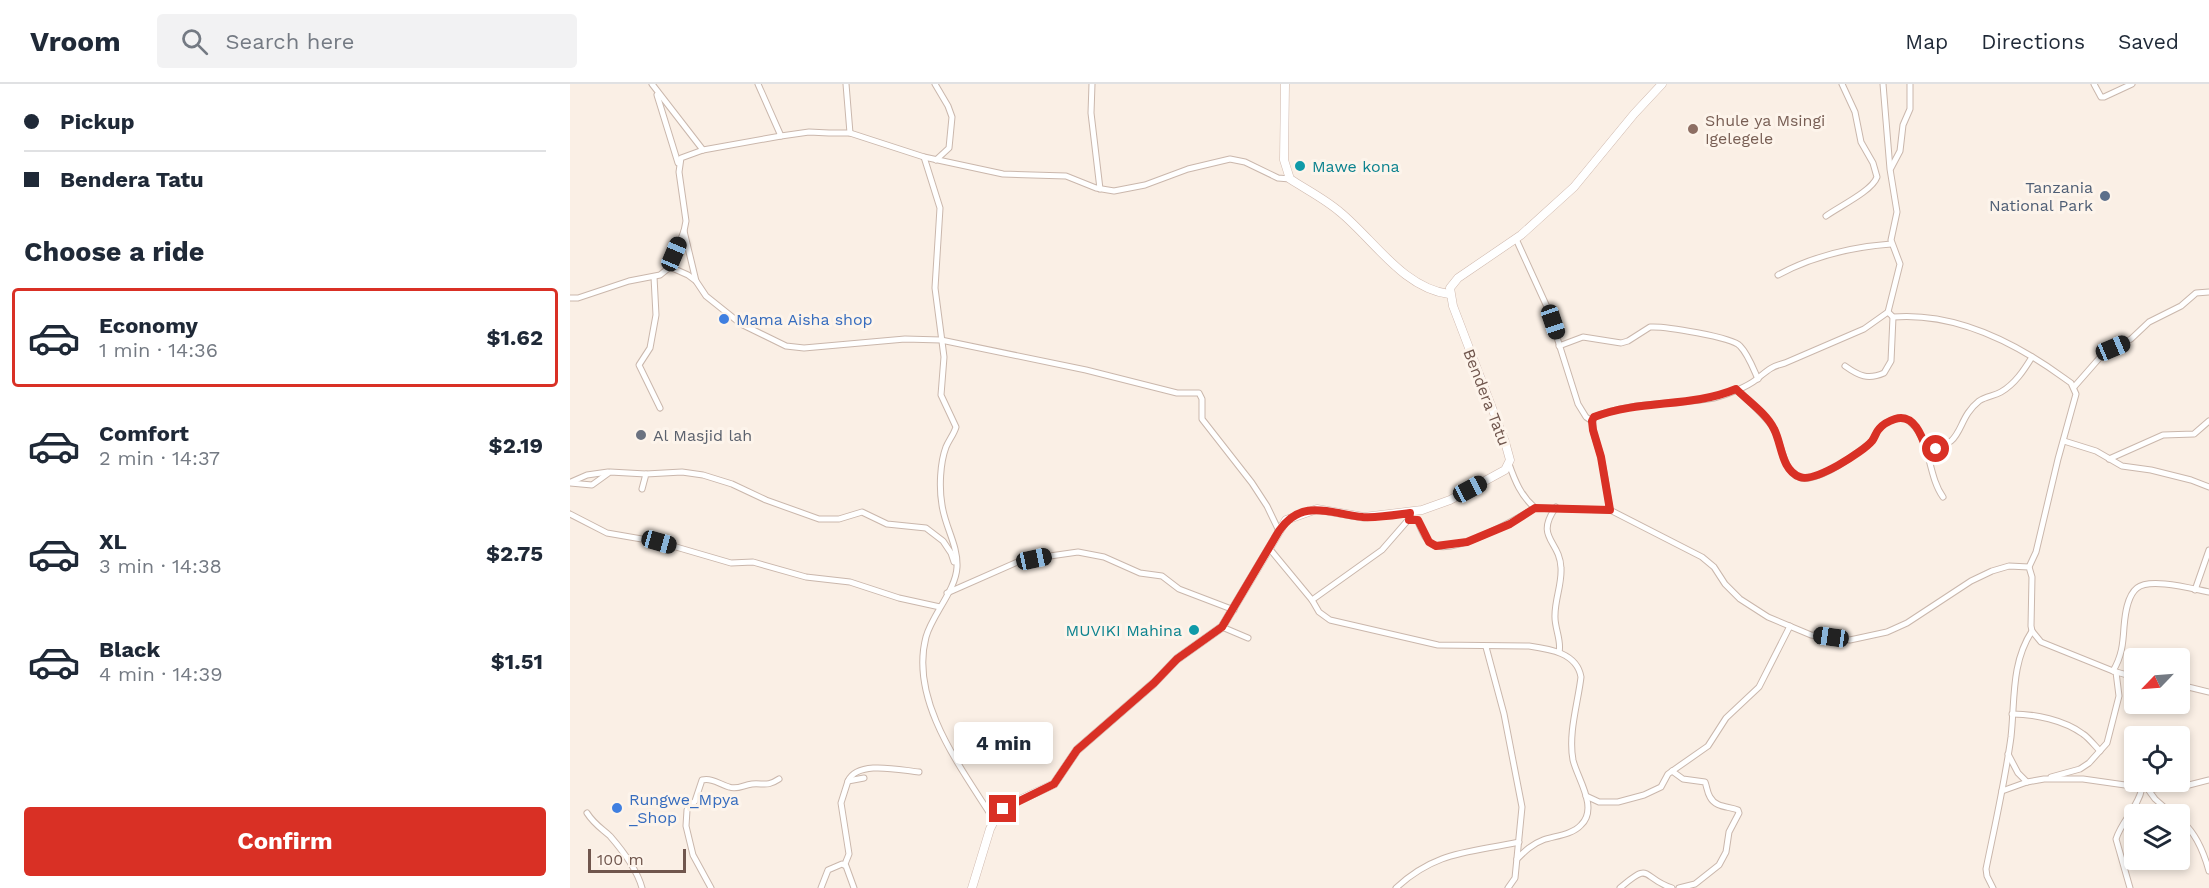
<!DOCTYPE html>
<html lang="en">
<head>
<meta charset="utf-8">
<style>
	body { margin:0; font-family:"Work Sans",sans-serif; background:#f2f2f3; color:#1f2937; height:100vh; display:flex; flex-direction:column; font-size:22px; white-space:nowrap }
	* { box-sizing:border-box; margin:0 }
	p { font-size:20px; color:#747a83 }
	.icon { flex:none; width:33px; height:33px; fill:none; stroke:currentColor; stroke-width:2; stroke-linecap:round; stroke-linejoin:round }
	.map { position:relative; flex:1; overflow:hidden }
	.details { display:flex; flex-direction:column; background:#fff; width:570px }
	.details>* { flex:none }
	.guide { display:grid; align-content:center; height:132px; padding:0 24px; background:#fff }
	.needle { width:39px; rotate:245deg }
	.buttons { position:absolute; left:1554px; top:564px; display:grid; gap:12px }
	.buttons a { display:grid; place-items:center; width:66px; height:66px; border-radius:6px; background:#fff; box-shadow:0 3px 9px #0003; font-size:30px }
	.scale { position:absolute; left:18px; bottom:15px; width:98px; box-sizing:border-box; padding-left:6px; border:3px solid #70564d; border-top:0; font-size:16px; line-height:21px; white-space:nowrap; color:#70564d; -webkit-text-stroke:4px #fdf4eb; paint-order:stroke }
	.end { position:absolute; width:27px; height:27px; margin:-14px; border:8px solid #d93025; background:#fff; box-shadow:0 0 0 3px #fff }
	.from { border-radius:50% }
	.bubble { position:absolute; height:42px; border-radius:6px; background:#fff; box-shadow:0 3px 9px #0003; font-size:20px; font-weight:700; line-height:42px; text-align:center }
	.car { position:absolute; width:18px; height:36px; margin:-18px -9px; border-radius:8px; box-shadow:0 0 4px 2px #0007; background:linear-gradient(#222 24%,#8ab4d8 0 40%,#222 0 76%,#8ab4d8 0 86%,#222 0) }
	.guide b { display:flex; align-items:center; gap:21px; height:57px; font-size:22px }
	.guide b+b { border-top:2px solid #e0e1e3 }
	.guide i { width:15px; height:15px; background:#1f2937 }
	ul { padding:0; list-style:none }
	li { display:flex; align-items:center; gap:18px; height:99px; margin:0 12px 9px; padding:0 12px; border:3px solid transparent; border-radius:6px }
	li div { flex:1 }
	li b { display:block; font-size:22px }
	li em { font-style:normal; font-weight:700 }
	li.active { border-color:#d93025 }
	li>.icon { width:54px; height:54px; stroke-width:1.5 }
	h2 { padding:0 24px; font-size:27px; line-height:72px }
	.action { display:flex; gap:12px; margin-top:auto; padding:12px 24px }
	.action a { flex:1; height:69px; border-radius:6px; background:#d93025; color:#fff; font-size:24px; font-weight:700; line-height:69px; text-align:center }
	header { display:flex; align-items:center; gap:36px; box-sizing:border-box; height:84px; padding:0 30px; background:#fff; border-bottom:2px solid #e0e1e3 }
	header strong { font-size:28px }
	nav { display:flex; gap:33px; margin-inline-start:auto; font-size:21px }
	.search { width:420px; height:54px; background:#f2f2f3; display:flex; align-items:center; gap:15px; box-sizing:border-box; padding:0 21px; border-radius:6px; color:#747a83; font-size:22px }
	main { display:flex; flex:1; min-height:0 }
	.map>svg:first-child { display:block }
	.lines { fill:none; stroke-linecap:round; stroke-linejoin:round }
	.street-casing { stroke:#cab7ac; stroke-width:7 }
	.secondary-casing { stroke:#cfb8ad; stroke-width:9 }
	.street { stroke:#fff; stroke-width:5 }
	.secondary { stroke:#fff; stroke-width:8 }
	.route { stroke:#d93025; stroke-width:8 }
	.education-dot { fill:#8d6e63; stroke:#fdf4eb; stroke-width:2 }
	.culture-dot { fill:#0f9aa8; stroke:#fdf4eb; stroke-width:2 }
	.service-dot { fill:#5c6f8a; stroke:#fdf4eb; stroke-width:2 }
	.shop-dot { fill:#3f7fe0; stroke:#fdf4eb; stroke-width:2 }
	.worship-dot { fill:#6b7280; stroke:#fdf4eb; stroke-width:2 }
	.labels { text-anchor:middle; stroke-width:6; stroke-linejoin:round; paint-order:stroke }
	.education-label { font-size:16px; fill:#785e54; stroke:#fdf4eb; text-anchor:start }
	.culture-label { font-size:16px; fill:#0d838f; stroke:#fdf4eb; text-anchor:start }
	.service-label { font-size:16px; fill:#4e5e75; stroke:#fdf4eb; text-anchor:end }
	.shop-label { font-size:16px; fill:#366cbe; stroke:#fdf4eb; text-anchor:start }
	.street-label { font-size:16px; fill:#70564d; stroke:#fdf4eb }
	.worship-label { font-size:16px; fill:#5b616d; stroke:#fdf4eb; text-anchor:start }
</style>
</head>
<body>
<header>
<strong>Vroom</strong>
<div class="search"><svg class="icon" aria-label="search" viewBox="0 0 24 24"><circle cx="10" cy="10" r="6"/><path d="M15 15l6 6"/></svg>Search here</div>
<nav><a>Map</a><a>Directions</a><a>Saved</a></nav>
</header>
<main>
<section class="details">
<div class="guide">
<b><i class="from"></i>Pickup</b>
<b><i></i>Bendera Tatu</b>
</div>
<h2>Choose a ride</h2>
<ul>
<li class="active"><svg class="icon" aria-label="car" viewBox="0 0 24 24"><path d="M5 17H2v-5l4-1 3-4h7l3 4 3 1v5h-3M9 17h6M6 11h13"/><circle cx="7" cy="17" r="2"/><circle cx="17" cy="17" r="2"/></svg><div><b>Economy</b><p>1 min · 14:36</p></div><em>$1.62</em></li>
<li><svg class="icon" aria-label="car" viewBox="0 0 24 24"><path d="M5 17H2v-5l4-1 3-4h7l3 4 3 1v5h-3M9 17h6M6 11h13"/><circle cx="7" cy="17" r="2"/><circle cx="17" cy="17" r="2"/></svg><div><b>Comfort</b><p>2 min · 14:37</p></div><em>$2.19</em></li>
<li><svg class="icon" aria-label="car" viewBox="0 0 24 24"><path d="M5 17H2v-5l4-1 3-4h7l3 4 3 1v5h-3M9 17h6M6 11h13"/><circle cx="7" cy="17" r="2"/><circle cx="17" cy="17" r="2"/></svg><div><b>XL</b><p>3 min · 14:38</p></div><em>$2.75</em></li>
<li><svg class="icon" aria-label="car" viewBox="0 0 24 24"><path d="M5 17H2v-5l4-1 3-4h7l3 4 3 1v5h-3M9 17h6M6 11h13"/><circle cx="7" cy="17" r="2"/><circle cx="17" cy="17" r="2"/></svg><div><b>Black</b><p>4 min · 14:39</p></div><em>$1.51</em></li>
</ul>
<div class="action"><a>Confirm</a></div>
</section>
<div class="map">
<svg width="1639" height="804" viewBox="0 0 1639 804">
	<rect width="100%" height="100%" fill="#faefe5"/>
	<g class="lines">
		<defs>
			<g id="street">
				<polyline points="82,0 133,66"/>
				<polyline points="188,0 211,52"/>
				<polyline points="276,0 280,49"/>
				<polyline points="365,0 378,22 382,33 379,64 366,76"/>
				<polyline points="522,0 521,29 530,105"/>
				<path d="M1313,0L1320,85L1327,128L1321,156L1330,180L1318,228L1323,233C1385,228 1446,259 1494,294L1501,299L1506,310L1488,375L1466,468L1459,483"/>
				<polyline points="1524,0 1531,13 1534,13 1562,0"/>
				<polyline points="87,11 108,79"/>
				<path d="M354,73L370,124L365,204L374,273L371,311L386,343C384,350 379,356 376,363C370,379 369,404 372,421C375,443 388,461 387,483C386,506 362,531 356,553C339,617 392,685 424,736"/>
				<polyline points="1321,84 1330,67 1333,41 1340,25 1340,0"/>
				<path d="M1256,132C1270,122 1302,107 1307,93L1303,79L1291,58L1285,28L1272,0"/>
				<polyline points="114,147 126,197"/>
				<polyline points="946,155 978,225 1008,320 1016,333 1022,337"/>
				<polyline points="100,183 118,191 126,197 136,212 171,240 216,262 234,264 335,255 371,256 516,286 607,309 629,309 632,315 632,335 682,399 697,422 709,447"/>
				<path d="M1208,191C1243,172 1282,163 1321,160"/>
				<polyline points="84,193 86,231 80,264 69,281 90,324"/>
				<polyline points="0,214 8,214 59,197 90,191 100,183 114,147 116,137 109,88 111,74 133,66 211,52 239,48 259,49 280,49 354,73 433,90 496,92 526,104 544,107 575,101 618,85 660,75 675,78 708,94 720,95"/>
				<path d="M989,262L1013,253L1051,259L1058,257L1080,243C1094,242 1162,253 1170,262C1178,270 1183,284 1188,295"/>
				<path d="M1275,282C1289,292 1298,296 1314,289L1321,277L1323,233"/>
				<polyline points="1504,303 1533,270 1561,255 1579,238 1611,222 1626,209 1639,208"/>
				<path d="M1166,305C1178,317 1192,328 1202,342C1213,357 1212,399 1239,394C1261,390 1283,372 1300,359C1305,355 1305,349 1310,344C1316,337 1326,334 1335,334C1362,351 1356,389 1373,413"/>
				<polyline points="1494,357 1526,367 1552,382 1581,386 1621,396 1639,403"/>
				<path d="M1357,367C1397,360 1384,337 1409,317C1416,312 1424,312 1431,308C1445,300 1454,286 1462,273"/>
				<polyline points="1539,375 1593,351 1624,350 1639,337"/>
				<path d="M939,380C945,397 951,412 965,424L1040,426L1132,473L1144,483L1155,500L1170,515L1198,533L1241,551L1280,556L1317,548L1337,539L1401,497L1422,487L1439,482L1459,483L1462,493L1461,542L1462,547L1471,558L1543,587L1564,593"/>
				<polyline points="1,398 17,391 38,388"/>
				<polyline points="0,399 22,401 40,388 76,390"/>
				<polyline points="72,405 76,390 112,388 133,391 162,400 196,416 249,435 269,435 292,428 317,440 356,444 373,457 381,469 384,478"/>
				<path d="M986,423C964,454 990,456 991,484C992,500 985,515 985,531C984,543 992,557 989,568"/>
				<path d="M1040,426C1037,408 1035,391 1031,374C1029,361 1019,345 1024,333C1063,317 1104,321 1144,314C1157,311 1177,303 1187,295C1198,286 1200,283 1215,279L1294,245L1318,228"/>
				<polyline points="0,430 37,449 89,458 161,479 183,478 236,493 280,498 329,514 370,523"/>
				<path d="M839,436H847C851,444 854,455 862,460C883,473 946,435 965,424"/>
				<path d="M699,464L742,516L749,528L760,536L868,561L959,562C980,565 1007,569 1011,593C1008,619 998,649 1003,676C1007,694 1029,724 1011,741C1002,751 984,752 973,756C962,760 955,767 947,775"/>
				<polyline points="1625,506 1639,466"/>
				<polyline points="377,509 452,476 508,468 534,473 570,489 592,492 609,505 664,526"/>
				<polyline points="742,516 812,466 839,435"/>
				<polyline points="652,543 678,554"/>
				<polyline points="916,563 934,630 952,723 945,794 938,804"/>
				<path d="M1543,587C1552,572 1553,559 1554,543C1555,531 1557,512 1567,504C1580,493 1623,505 1639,508"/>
				<polyline points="1610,601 1639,608"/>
				<path d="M1442,630C1465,630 1494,636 1513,650C1519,654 1525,662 1530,667"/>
				<polyline points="1438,670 1448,689 1457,698"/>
				<path d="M1102,687L1113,695L1135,698C1137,703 1137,708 1140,713C1146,724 1158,722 1168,726L1169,729L1159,748L1156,768L1149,781L1125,800L1109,804"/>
				<polyline points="1481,693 1510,685 1519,679 1537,659 1549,612 1546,588"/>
				<path d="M278,697C288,676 329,686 349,688"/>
				<polyline points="1577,704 1585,715 1602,730"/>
				<polyline points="1432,707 1457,698 1474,695 1513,695 1583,705 1619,701 1639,696"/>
				<polyline points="1016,712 1029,718 1048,718 1074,711 1091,703 1098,690 1138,662 1156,634 1189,603 1220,542"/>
				<path d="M17,729C24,740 31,744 40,752C53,767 67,785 72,804"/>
				<path d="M1610,736C1625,747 1634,769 1639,787"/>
				<polyline points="275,780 279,770 271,719 278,697 294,694"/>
				<path d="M141,804L123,771L116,742L117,726L125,717L132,696C143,694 149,700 159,703C168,706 173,701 182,700C194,699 197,703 209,695"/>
				<polyline points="251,804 258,786 272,780 276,782 284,804"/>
				<path d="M826,804C866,767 898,769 949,758"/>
				<path d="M1050,804C1082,776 1071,794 1102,804"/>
				<path d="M1423,804L1417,792L1416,785C1425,741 1435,697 1441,653C1445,616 1441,579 1462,547"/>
				<path d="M1560,804L1546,755C1552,736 1568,724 1572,704"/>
			</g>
			<g id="secondary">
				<path d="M715,0L714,76L720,95C737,106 755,115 770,128C804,156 833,204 879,210"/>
				<polyline points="402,804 420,745 427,731 443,719 484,700 507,666 584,599 607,575 652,543 716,436 747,425 794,433 852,426 880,416 935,386 940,376 935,358 883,222 880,204 888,194 951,151 1004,103 1064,30 1092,0"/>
			</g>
		</defs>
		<use href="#street" class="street-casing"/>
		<use href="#secondary" class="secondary-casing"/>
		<use href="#street" class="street"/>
		<use href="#secondary" class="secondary"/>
	</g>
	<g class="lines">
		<path class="route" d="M433,725L484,700L507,666L584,599L607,575L652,543L709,447C732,413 761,430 793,433C808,434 825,431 840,429L839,436H848L859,458L866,462L897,458L940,440L965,424L1040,426L1031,373L1023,346L1022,337L1024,333C1071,315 1121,324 1166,305C1178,317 1197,330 1204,345C1212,360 1211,386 1230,393C1244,399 1293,368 1302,357C1305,353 1306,348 1309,345C1313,340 1319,337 1325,335C1344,329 1352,352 1357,367L1366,365"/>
	</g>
	<circle class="education-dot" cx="1123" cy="45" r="6"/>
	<g class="culture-dot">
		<circle cx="730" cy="82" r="6"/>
		<circle cx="624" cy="546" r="6"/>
	</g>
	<circle class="service-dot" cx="1535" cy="112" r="6"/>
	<g class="shop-dot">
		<circle cx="154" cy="235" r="6"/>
		<circle cx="47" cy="724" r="6"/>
	</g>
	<circle class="worship-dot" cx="71" cy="351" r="6"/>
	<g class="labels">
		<g class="education-label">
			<text x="1135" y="42">Shule ya Msingi<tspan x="1135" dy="18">Igelegele</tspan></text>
		</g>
		<g class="culture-label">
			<text x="742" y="88">Mawe kona</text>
			<text x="612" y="552" text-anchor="end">MUVIKI Mahina</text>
		</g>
		<g class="service-label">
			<text x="1523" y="109">Tanzania<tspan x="1523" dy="18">National Park</tspan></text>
		</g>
		<g class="shop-label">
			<text x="166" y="241">Mama Aisha shop</text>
			<text x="59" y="721">Rungwe_Mpya<tspan x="59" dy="18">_Shop</tspan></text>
		</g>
		<g class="street-label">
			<text transform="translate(917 313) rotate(69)" y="6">Bendera Tatu</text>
		</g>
		<g class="worship-label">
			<text x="83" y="357">Al Masjid lah</text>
		</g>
	</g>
</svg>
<div class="buttons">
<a><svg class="needle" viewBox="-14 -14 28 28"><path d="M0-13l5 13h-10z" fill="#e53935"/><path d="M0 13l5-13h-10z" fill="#747a83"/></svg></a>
<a><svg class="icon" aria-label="locate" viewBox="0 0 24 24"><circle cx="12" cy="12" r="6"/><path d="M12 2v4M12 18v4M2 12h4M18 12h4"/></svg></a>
<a><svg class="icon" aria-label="layers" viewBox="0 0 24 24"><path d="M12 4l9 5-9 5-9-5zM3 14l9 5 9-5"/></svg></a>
</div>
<div class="scale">100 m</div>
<i class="end from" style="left:1366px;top:365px"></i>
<i class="end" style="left:433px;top:725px"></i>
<div class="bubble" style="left:384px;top:638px;width:99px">4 min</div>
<i class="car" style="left:104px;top:170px;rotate:23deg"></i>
<i class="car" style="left:983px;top:238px;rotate:161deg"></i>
<i class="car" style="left:1543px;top:264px;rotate:67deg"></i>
<i class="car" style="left:900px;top:405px;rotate:62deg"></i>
<i class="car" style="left:89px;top:458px;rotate:106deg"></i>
<i class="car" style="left:464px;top:475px;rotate:78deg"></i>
<i class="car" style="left:1261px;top:553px;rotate:278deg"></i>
</div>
</main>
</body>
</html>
